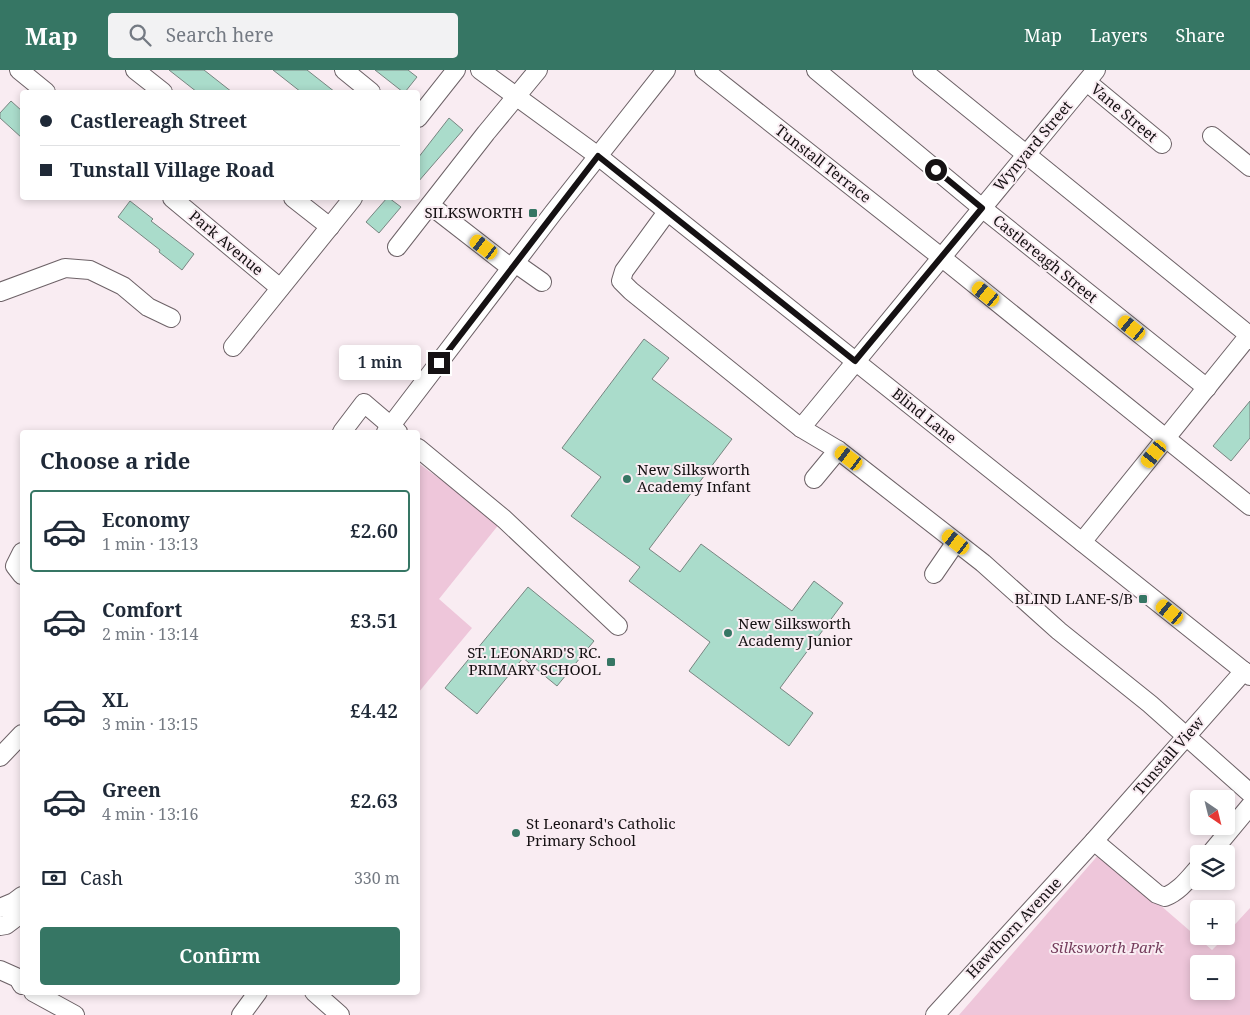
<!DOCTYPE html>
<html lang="en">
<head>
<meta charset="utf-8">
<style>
	body { margin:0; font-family:"Noto Serif",serif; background:#f2f2f3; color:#1f2937; height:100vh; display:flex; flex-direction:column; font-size:19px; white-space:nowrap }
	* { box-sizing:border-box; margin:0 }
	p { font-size:16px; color:#747a83 }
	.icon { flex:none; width:28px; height:28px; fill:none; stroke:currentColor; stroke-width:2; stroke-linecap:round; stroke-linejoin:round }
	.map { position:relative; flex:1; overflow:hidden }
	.panel { position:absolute; left:20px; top:360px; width:400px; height:565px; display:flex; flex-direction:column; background:#fff; border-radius:5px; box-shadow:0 2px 8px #0003 }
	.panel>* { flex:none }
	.top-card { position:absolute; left:20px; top:20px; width:400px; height:110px; border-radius:5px; box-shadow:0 2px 8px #0003; display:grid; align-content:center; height:110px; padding:0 20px; background:#fff }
	.needle { width:32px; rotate:145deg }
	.buttons { position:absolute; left:1190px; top:720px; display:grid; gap:10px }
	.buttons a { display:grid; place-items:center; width:45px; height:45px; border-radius:5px; background:#fff; box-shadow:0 2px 8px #0003; font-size:25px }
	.end { position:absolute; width:22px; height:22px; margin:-11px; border:6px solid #151113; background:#fff; box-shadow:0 0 0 2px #fff }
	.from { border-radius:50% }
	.bubble { position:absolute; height:35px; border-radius:5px; background:#fff; box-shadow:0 2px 8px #0003; font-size:16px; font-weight:600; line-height:35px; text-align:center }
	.car { position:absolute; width:15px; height:30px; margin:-15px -8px; border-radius:6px; box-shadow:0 0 4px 1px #0007; background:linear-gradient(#f5c518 24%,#345 0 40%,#f5c518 0 76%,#345 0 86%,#f5c518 0) }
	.top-card b { display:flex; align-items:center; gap:18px; height:48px; font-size:19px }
	.top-card b+b { border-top:1px solid #e0e1e3 }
	.top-card i { width:12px; height:12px; background:#1f2937 }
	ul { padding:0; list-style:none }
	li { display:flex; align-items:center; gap:15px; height:82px; margin:0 10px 8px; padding:0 10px; border:2px solid transparent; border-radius:5px }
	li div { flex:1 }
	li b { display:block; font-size:19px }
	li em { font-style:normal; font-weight:600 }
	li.selected { border-color:#367664 }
	li>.icon { width:45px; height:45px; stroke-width:1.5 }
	h2 { padding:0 20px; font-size:22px; line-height:60px }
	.pay { display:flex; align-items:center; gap:12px; height:55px; padding:0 20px; font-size:19px }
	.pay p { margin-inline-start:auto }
	.primary-button { display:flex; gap:10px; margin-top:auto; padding:10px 20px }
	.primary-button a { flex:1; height:58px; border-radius:5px; background:#367664; color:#fff; font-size:20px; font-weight:600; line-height:58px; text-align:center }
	header { display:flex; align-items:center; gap:30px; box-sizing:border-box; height:70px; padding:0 25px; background:#367664; color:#fff }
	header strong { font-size:24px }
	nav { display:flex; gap:28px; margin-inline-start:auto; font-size:18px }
	.search { width:350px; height:45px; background:#f2f2f3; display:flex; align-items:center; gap:12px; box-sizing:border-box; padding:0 18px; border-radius:5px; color:#747a83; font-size:19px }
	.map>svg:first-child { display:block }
	.green { fill:#eec6da; fill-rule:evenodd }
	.building { fill:#aadccb; stroke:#788581 }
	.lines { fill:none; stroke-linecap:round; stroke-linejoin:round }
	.minor-casing { stroke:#6d6267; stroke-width:20 }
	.minor { stroke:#fff; stroke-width:18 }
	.route { stroke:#151113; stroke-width:6 }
	.poi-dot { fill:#367664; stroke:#f9ecf2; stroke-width:2 }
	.labels { text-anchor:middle; stroke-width:4; stroke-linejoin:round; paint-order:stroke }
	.street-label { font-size:15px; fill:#151113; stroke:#f9ecf2 }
	.poi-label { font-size:15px; fill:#151113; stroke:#f9ecf2; text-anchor:end }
	.park-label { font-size:15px; font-style:italic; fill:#743d5c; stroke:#f9ecf2 }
</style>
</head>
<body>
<header>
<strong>Map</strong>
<div class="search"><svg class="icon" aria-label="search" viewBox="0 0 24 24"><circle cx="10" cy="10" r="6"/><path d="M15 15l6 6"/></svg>Search here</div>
<nav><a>Map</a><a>Layers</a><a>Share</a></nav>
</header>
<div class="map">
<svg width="1250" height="945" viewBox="0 0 1250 945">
	<rect width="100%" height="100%" fill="#f9ecf2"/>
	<g class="green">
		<polygon points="418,393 500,453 439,529 472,558 418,623"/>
		<path d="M1100,783L1212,880L1226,866V864L1250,838V945H959ZM1199,894H1226V921H1199Z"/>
	</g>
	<g class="building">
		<polygon points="169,0 204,0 232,22 197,22"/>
		<polygon points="273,0 307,0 335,22 301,22"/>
		<polygon points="375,0 408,0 417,7 405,22 403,22"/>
		<polygon points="11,31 22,41 22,68 0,48 0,43"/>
		<polygon points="449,48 463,60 418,112 418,88"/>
		<polygon points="387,128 389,128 401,137 379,163 366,152"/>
		<polygon points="130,131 153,149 151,151 194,184 182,200 159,182 160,180 118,147"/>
		<polygon points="644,269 669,288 652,309 732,369 649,479 680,502 701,474 792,541 814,511 843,533 780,618 813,643 789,676 689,601 710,572 629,511 640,497 571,446 601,407 562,378"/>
		<polygon points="1250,331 1250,368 1231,391 1213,376"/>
		<polygon points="528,517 594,571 557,616 523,588 477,644 445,618"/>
	</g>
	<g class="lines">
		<defs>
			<g id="minor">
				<polyline points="19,0 46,22"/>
				<polyline points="135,0 163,22"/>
				<polyline points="344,0 371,22"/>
				<polyline points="480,0 598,86 1250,606"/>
				<polyline points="704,0 941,187 1250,436"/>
				<polyline points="816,0 982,138 1207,318"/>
				<polyline points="922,0 1249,265"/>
				<polyline points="1087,12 1162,74"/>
				<polyline points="418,48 456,0"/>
				<polyline points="1212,66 1250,97"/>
				<polyline points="172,128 280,218"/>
				<polyline points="293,128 330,157"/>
				<polyline points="430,135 511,198"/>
				<polyline points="667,142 624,201 621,211 631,221 801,358 838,380 983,493 1059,561 1150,634 1250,723"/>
				<polyline points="397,177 486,63 538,0"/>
				<polyline points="515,193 542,212"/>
				<polyline points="0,222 65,198 90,200 123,216 148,237 171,248"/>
				<polyline points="233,277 353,128"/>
				<polyline points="801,358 1096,0"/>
				<polyline points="342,362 364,333 398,362"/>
				<polyline points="386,362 553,143 666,0"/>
				<polyline points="418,378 504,449 618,556"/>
				<polyline points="814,409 838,380"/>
				<polyline points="1082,472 1250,264"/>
				<polyline points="22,482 15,496 22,505"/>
				<polyline points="934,504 956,472"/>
				<polyline points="0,687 22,664"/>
				<path d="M1094,771L1157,824L1165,827C1180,821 1189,808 1199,797"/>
				<polyline points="1210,784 1250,736"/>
				<polyline points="0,838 14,832 22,826"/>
				<polyline points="0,856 6,855 22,843"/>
				<polyline points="0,900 18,908 22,915"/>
				<polyline points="33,922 75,945"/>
				<polyline points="314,922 340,945"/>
				<polyline points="241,945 258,922"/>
				<polyline points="935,945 1094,771 1244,601"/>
			</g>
		</defs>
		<use href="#minor" class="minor-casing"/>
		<use href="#minor" class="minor"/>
	</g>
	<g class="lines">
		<polyline class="route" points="439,293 598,86 855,291 982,138 936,100"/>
	</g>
	<g class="poi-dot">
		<rect x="528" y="138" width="10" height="10" rx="2.5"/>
		<circle cx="627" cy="409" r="5"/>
		<rect x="1138" y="524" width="10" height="10" rx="2.5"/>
		<circle cx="728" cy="563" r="5"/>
		<rect x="606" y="587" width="10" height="10" rx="2.5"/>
		<circle cx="516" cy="763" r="5"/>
	</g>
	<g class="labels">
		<g class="street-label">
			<text transform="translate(1124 43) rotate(40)" y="5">Vane Street</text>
			<text transform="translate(1033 76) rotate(-50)" y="5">Wynyard Street</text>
			<text transform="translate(823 94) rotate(38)" y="5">Tunstall Terrace</text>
			<text transform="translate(226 173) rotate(40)" y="5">Park Avenue</text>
			<text transform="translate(1045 189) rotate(39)" y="5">Castlereagh Street</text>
			<text transform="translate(924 346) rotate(39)" y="5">Blind Lane</text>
			<text transform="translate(1169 686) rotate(-49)" y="5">Tunstall View</text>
			<text transform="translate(1014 858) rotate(-47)" y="5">Hawthorn Avenue</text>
		</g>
		<g class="poi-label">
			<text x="523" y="148">SILKSWORTH</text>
			<text x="637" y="405" text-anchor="start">New Silksworth<tspan x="637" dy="17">Academy Infant</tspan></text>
			<text x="1133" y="534">BLIND LANE-S/B</text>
			<text x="738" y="559" text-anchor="start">New Silksworth<tspan x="738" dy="17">Academy Junior</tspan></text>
			<text x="601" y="588">ST. LEONARD'S RC.<tspan x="601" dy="17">PRIMARY SCHOOL</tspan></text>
			<text x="526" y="759" text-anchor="start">St Leonard's Catholic<tspan x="526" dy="17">Primary School</tspan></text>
		</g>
		<g class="park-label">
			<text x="1107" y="883">Silksworth Park</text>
		</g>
	</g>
</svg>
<div class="buttons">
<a><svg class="needle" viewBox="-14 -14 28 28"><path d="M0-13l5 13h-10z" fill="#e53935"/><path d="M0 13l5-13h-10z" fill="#747a83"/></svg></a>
<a><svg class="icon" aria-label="layers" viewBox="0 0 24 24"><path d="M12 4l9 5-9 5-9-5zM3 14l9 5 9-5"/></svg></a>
<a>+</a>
<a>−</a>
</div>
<i class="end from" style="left:936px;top:100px"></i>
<i class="end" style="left:439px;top:293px"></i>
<div class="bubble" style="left:339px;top:275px;width:82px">1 min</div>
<i class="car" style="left:484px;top:177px;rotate:307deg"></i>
<i class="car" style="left:986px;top:224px;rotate:309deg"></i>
<i class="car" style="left:1132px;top:258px;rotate:309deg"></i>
<i class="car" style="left:1154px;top:384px;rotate:219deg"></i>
<i class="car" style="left:849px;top:388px;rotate:307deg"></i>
<i class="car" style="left:956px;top:472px;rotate:308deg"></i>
<i class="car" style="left:1170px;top:542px;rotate:309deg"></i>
<div class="top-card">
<b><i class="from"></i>Castlereagh Street</b>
<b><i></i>Tunstall Village Road</b>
</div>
<section class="panel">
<h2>Choose a ride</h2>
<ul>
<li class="selected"><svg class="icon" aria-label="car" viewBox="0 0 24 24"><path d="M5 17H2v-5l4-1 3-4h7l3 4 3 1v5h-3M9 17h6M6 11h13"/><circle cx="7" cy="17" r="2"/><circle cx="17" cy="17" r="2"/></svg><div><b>Economy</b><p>1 min · 13:13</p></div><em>£2.60</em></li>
<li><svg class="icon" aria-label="car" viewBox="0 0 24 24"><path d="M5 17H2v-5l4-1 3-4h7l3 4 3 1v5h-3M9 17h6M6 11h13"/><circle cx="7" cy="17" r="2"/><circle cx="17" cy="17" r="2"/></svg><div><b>Comfort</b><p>2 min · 13:14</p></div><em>£3.51</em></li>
<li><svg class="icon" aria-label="car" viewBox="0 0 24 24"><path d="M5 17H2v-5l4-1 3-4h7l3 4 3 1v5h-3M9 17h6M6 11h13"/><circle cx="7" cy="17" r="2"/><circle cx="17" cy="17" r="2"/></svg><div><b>XL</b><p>3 min · 13:15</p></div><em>£4.42</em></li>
<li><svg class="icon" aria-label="car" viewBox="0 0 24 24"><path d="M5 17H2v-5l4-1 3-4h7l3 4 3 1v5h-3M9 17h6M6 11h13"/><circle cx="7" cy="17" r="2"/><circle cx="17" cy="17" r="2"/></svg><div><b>Green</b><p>4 min · 13:16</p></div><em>£2.63</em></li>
</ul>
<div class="pay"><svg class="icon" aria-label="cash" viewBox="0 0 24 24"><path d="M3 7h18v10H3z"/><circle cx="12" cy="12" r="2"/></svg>Cash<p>330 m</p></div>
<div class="primary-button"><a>Confirm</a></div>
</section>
</div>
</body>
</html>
